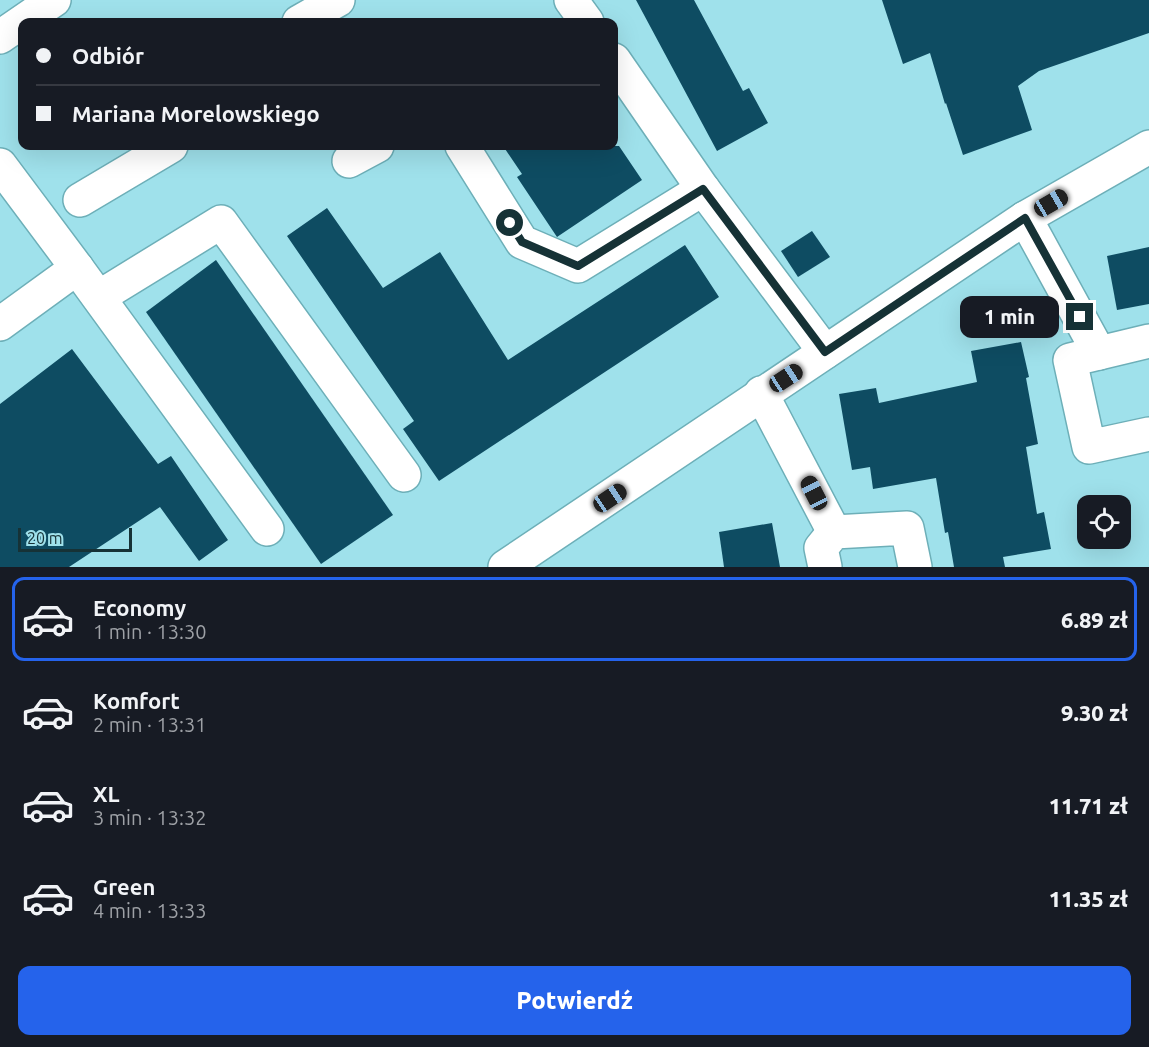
<!DOCTYPE html>
<html lang="pl">
<head>
<meta charset="utf-8">
<style>
	body { margin:0; font-family:Ubuntu,sans-serif; background:#242831; color:#f1f3f6; height:100vh; display:flex; flex-direction:column; font-size:22px; white-space:nowrap }
	* { box-sizing:border-box; margin:0 }
	p { font-size:20px; color:#9ea1a6 }
	.icon { flex:none; width:33px; height:33px; fill:none; stroke:currentColor; stroke-width:2; stroke-linecap:round; stroke-linejoin:round }
	.map { position:relative; height:567px; overflow:hidden }
	.drawer { display:flex; flex-direction:column; background:#171b24; flex:1 }
	.drawer>* { flex:none }
	.hud { position:absolute; left:18px; top:18px; width:600px; height:132px; border-radius:12px; box-shadow:0 6px 24px #0002; display:grid; align-content:center; height:132px; padding:0 18px; background:#171b24 }
	.fabs { position:absolute; left:1077px; top:495px; display:grid; gap:12px }
	.fabs a { display:grid; place-items:center; width:54px; height:54px; border-radius:12px; background:#171b24; box-shadow:0 6px 24px #0002; font-size:30px }
	.scale { position:absolute; left:18px; bottom:15px; width:114px; box-sizing:border-box; padding-left:6px; border:3px solid #163236; border-top:0; font-size:16px; line-height:21px; white-space:nowrap; color:#163236; -webkit-text-stroke:4px #9fe1eb; paint-order:stroke }
	.end { position:absolute; width:27px; height:27px; margin:-14px; border:8px solid #163236; background:#fff; box-shadow:0 0 0 3px #fff }
	.from { border-radius:50% }
	.bubble { position:absolute; height:42px; border-radius:12px; background:#171b24; box-shadow:0 6px 24px #0002; font-size:20px; font-weight:800; line-height:42px; text-align:center }
	.car { position:absolute; width:18px; height:36px; margin:-18px -9px; border-radius:8px; box-shadow:0 0 4px 2px #0007; background:linear-gradient(#222 24%,#8ab4d8 0 40%,#222 0 76%,#8ab4d8 0 86%,#222 0) }
	.hud b { display:flex; align-items:center; gap:21px; height:57px; font-size:22px }
	.hud b+b { border-top:2px solid #363941 }
	.hud i { width:15px; height:15px; background:#f1f3f6 }
	ul { padding:10px 0 0; list-style:none }
	li { display:flex; align-items:center; gap:18px; height:84px; margin:0 12px 9px; padding:0 6px; border:3px solid transparent; border-radius:12px }
	li div { flex:1 }
	li b { display:block; font-size:22px }
	li em { font-style:normal; font-weight:800 }
	li.on { border-color:#2563eb }
	li>.icon { width:54px; height:54px; stroke-width:1.5 }
	.cta { display:flex; gap:12px; margin-top:auto; padding:12px 18px }
	.cta a { flex:1; height:69px; border-radius:12px; background:#2563eb; color:#fff; font-size:24px; font-weight:800; line-height:69px; text-align:center }
	.map>svg:first-child { display:block }
	.building { fill:#0e4c62 }
	.lines { fill:none; stroke-linecap:round; stroke-linejoin:round }
	.minor-casing { stroke:#6dafb8; stroke-width:36 }
	.minor { stroke:#fff; stroke-width:33 }
	.route { stroke:#163236; stroke-width:8 }
</style>
</head>
<body>
<div class="map">
<svg width="1149" height="567" viewBox="0 0 1149 567">
	<rect width="100%" height="100%" fill="#9fe1eb"/>
	<g class="building">
		<polygon points="636,0 694,0 743,91 749,88 768,123 717,151"/>
		<polygon points="882,0 1149,0 1149,33 1039,71 1018,86 1032,130 963,155 946,103 945,104 930,53 903,64"/>
		<polygon points="503,146 619,146 642,180 557,237 517,177 522,174"/>
		<polygon points="327,208 383,288 440,252 508,360 685,245 719,297 439,481 403,429 414,421 287,236"/>
		<polygon points="812,231 830,257 798,277 781,251"/>
		<polygon points="1149,247 1149,304 1117,310 1107,256"/>
		<polygon points="216,260 393,515 321,564 146,312"/>
		<polygon points="1021,342 1029,377 1026,378 1038,444 1026,447 1037,514 1044,512 1051,549 1003,557 1005,567 954,567 948,532 945,533 936,478 873,489 870,467 852,470 839,394 876,388 879,403 977,382 971,351"/>
		<polygon points="72,349 158,464 171,456 228,540 199,561 160,507 69,567 0,567 0,404"/>
		<polygon points="772,523 780,567 724,567 719,532"/>
	</g>
	<g class="lines">
		<defs>
			<g id="minor">
				<polyline points="571,0 587,22"/>
				<polyline points="299,22 338,0"/>
				<polyline points="0,37 54,0"/>
				<polyline points="614,60 703,189 825,352"/>
				<polyline points="462,146 522,242 578,266 703,189"/>
				<polyline points="349,161 377,146"/>
				<polyline points="0,165 77,268 0,324"/>
				<polyline points="80,200 171,146"/>
				<polyline points="1025,218 1099,353"/>
				<polyline points="77,268 267,529"/>
				<polyline points="99,297 221,222 404,475"/>
				<polyline points="1149,341 1070,360 1089,447 1149,434"/>
				<polyline points="761,393 834,532"/>
				<polyline points="505,567 1025,218 1149,147"/>
				<polyline points="825,567 821,548 834,532 907,528 915,567"/>
			</g>
		</defs>
		<use href="#minor" class="minor-casing"/>
		<use href="#minor" class="minor"/>
	</g>
	<g class="lines">
		<polyline class="route" points="510,223 522,242 578,266 703,189 825,352 1025,218 1080,317"/>
	</g>
</svg>
<div class="fabs">
<a><svg class="icon" aria-label="locate" viewBox="0 0 24 24"><circle cx="12" cy="12" r="6"/><path d="M12 2v4M12 18v4M2 12h4M18 12h4"/></svg></a>
</div>
<div class="scale">20 m</div>
<i class="end from" style="left:510px;top:223px"></i>
<i class="end" style="left:1080px;top:317px"></i>
<div class="bubble" style="left:960px;top:296px;width:99px">1 min</div>
<i class="car" style="left:1051px;top:203px;rotate:60deg"></i>
<i class="car" style="left:786px;top:378px;rotate:57deg"></i>
<i class="car" style="left:814px;top:493px;rotate:333deg"></i>
<i class="car" style="left:610px;top:498px;rotate:56deg"></i>
<div class="hud">
<b><i class="from"></i>Odbiór</b>
<b><i></i>Mariana Morelowskiego</b>
</div>
</div>
<section class="drawer">
<ul>
<li class="on"><svg class="icon" aria-label="car" viewBox="0 0 24 24"><path d="M5 17H2v-5l4-1 3-4h7l3 4 3 1v5h-3M9 17h6M6 11h13"/><circle cx="7" cy="17" r="2"/><circle cx="17" cy="17" r="2"/></svg><div><b>Economy</b><p>1 min · 13:30</p></div><em>6.89 zł</em></li>
<li><svg class="icon" aria-label="car" viewBox="0 0 24 24"><path d="M5 17H2v-5l4-1 3-4h7l3 4 3 1v5h-3M9 17h6M6 11h13"/><circle cx="7" cy="17" r="2"/><circle cx="17" cy="17" r="2"/></svg><div><b>Komfort</b><p>2 min · 13:31</p></div><em>9.30 zł</em></li>
<li><svg class="icon" aria-label="car" viewBox="0 0 24 24"><path d="M5 17H2v-5l4-1 3-4h7l3 4 3 1v5h-3M9 17h6M6 11h13"/><circle cx="7" cy="17" r="2"/><circle cx="17" cy="17" r="2"/></svg><div><b>XL</b><p>3 min · 13:32</p></div><em>11.71 zł</em></li>
<li><svg class="icon" aria-label="car" viewBox="0 0 24 24"><path d="M5 17H2v-5l4-1 3-4h7l3 4 3 1v5h-3M9 17h6M6 11h13"/><circle cx="7" cy="17" r="2"/><circle cx="17" cy="17" r="2"/></svg><div><b>Green</b><p>4 min · 13:33</p></div><em>11.35 zł</em></li>
</ul>
<div class="cta"><a>Potwierdź</a></div>
</section>
</body>
</html>
